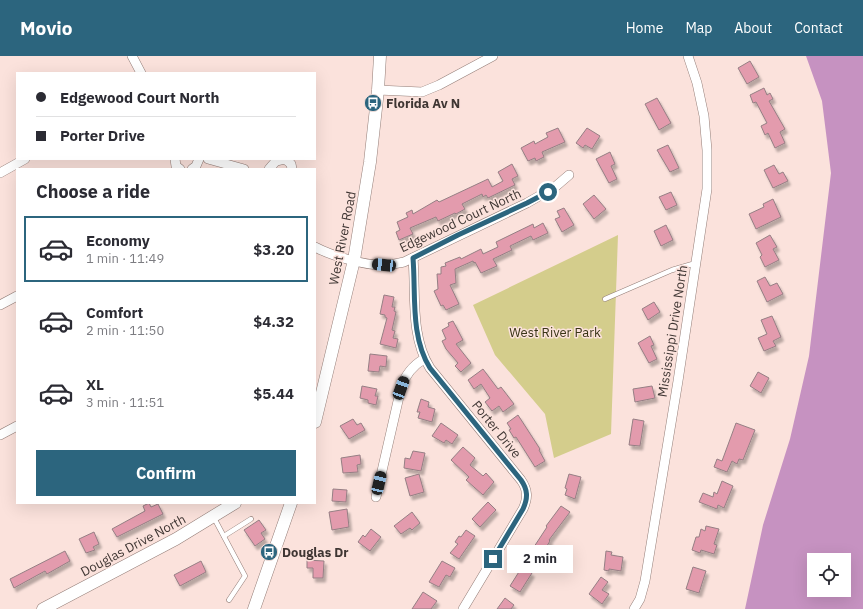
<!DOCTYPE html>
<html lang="en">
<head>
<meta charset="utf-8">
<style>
	body { margin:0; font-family:"IBM Plex Sans",sans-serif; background:#f7f7f7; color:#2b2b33; height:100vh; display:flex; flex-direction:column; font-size:15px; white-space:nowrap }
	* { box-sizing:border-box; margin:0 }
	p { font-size:13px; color:#7c7c81 }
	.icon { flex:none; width:22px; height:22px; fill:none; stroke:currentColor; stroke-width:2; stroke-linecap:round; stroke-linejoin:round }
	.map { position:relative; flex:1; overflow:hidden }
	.panel { position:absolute; left:16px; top:112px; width:300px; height:336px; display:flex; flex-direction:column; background:#fff; border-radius:0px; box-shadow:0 4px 16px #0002 }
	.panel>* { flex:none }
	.banner { position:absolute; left:16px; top:16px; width:300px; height:88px; border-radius:0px; box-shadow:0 4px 16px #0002; display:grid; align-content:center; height:88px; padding:0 20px; background:#fff }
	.fabs { position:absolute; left:807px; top:497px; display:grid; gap:8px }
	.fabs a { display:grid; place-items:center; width:44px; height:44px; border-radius:0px; background:#fff; box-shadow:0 4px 16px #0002; font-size:20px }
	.end { position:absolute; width:18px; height:18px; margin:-9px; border:5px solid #2c657e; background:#fff; box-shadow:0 0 0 2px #fff }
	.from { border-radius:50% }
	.bubble { position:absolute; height:28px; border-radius:0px; background:#fff; box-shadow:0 4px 16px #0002; font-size:13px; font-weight:700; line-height:28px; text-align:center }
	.car { position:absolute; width:12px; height:24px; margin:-12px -6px; border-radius:5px; box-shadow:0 0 3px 1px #0007; background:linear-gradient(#222 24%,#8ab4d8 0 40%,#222 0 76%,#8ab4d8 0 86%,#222 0) }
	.banner b { display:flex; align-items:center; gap:14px; height:38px; font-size:15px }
	.banner b+b { border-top:1px solid #e1e1e2 }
	.banner i { width:10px; height:10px; background:#2b2b33 }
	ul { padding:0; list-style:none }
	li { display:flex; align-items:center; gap:12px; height:66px; margin:0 8px 6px; padding:0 12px; border:2px solid transparent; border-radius:0px }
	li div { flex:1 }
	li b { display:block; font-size:15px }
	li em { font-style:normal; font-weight:700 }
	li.on { border-color:#2c657e }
	li>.icon { width:36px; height:36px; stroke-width:1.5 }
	h2 { padding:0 20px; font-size:18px; line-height:48px }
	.button { display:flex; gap:8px; margin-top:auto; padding:8px 20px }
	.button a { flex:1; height:46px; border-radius:0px; background:#2c657e; color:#fff; font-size:16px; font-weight:700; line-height:46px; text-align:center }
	header { display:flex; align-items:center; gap:24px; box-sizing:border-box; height:56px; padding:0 20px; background:#2c657e; color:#fff }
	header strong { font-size:19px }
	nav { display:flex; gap:22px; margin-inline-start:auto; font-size:14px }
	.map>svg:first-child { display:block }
	.green { fill:#d4cd8c }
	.water { fill:#c692c1; fill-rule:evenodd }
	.building { fill:#e39bad; stroke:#957f84; filter:url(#shadow) }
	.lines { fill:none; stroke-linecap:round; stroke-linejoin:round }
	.service-casing { stroke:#937d77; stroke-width:5.5 }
	.minor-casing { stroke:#937d77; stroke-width:10 }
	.secondary-casing { stroke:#937d77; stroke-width:13 }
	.service { stroke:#fff; stroke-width:4.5 }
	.minor { stroke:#fff; stroke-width:9 }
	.secondary { stroke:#fff; stroke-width:12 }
	.route { stroke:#2c657e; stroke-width:5 }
	.labels { text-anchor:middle; stroke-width:3; stroke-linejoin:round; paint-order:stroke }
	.poi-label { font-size:13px; font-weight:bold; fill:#3f3633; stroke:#fbe2dc; text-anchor:start }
	.street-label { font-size:13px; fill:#3f3633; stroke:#fbe2dc }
	.park-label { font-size:13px; fill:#393516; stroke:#fbe2dc }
</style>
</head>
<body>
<header>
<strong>Movio</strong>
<nav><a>Home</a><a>Map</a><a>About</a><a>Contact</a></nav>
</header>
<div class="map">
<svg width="863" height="553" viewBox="0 0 863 553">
	<defs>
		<filter id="shadow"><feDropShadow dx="2.5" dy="4" stdDeviation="1" flood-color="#0004"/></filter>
	</defs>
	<rect width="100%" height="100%" fill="#fbe2dc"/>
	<polygon class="green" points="618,179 611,378 554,402 545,358 495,299 473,249"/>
	<path class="water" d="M806,0H863V553H745L763,469L790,383L809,300L831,117L822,45ZM814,504H844V534H814Z"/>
	<g class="building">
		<polygon points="750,5 759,21 747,28 738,12"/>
		<polygon points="764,32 767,39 770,37 773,43 769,45 785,73 780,76 785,87 775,92 768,77 765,79 761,70 767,67 756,46 753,47 750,39"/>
		<polygon points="657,42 671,67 659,74 645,48"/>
		<polygon points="558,72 565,86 542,96 544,101 536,105 535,102 528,105 521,92 534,85 535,88 548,81 546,77"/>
		<polygon points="587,72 600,80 592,93 585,89 583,92 576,87"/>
		<polygon points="668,89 679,112 670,116 657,94"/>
		<polygon points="610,96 615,108 611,110 617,123 609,127 596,103"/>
		<polygon points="512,108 518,120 512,123 515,129 488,142 486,139 483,141 482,138 462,148 465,153 456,158 455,157 438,165 436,161 410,172 413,178 399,184 396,176 400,174 397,166 408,161 406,157 412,154 413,158 437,144 439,146 488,123 492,131 503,125 498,116"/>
		<polygon points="774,109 779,118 783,116 788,125 773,132 764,114"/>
		<polygon points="671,136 677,149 666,154 659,141"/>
		<polygon points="594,139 606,153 594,163 583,148"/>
		<polygon points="773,143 781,161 756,173 749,158 764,151 763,148"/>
		<polygon points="564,152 574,169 562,176 555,163 560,161 557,155"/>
		<polygon points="543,167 548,177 533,184 531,180 510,190 512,194 493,203 497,210 481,217 475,206 474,207 473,205 455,213 456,227 450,229 459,248 446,254 443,249 441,250 434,235 438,233 437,218 441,218 441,211 446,210 445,207 460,201 461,203 481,193 483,198 498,191 496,186 533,168 534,172"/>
		<polygon points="666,169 673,184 661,190 654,175"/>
		<polygon points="770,179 777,191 773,193 779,204 765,211 760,201 762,199 756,187"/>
		<polygon points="765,221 770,230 777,227 783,238 767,246 757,225"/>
		<polygon points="384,239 394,241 392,251 395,251 394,255 396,256 392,274 395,275 393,282 398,283 396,292 380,288 387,262 385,261 385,259 380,258"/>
		<polygon points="654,246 660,256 648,264 642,253"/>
		<polygon points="772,260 781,281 773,285 776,290 764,295 758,282 767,278 761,264"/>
		<polygon points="453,265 463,284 456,288 471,307 461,316 455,310 458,307 446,293 442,285 446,283 442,274 449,270 448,267"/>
		<polygon points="650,280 654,289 651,290 657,303 649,307 638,287"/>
		<polygon points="370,298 387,300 386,311 380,310 379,316 368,315"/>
		<polygon points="483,313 498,333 501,331 514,348 503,356 499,350 492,355 485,346 490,342 481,328 474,333 468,324"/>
		<polygon points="758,316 769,322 761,337 750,330"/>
		<polygon points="362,330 377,333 375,340 378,340 376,349 368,347 368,344 360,342"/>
		<polygon points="652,330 655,342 635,346 633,333"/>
		<polygon points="421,343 429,346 428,351 435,353 432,366 418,362 420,356 417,356"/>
		<polygon points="518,359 540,393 539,394 545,405 535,411 516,381 514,382 509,374 511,373 507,367"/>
		<polygon points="353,363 357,369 361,367 365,374 349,383 340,370"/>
		<polygon points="633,363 644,365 640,390 629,389"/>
		<polygon points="441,367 458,379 452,388 446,384 444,387 432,380"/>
		<polygon points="736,367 755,374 743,404 739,403 737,408 732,405 727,416 714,411 717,403 722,405"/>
		<polygon points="463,391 475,402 470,409 483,420 486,417 494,426 483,439 466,424 469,421 451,404"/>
		<polygon points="413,395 425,397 421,415 404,412 405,402 410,403"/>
		<polygon points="360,399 361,408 357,409 358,416 343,417 341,402"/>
		<polygon points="419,418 424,436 410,440 405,422"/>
		<polygon points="569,418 581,421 575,443 565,439 567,433 565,432"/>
		<polygon points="722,425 733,430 724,452 718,449 717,453 699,446 703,437 713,441 714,436 717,438"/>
		<polygon points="333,433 347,434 346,446 332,445"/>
		<polygon points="488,446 496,454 480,471 472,463"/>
		<polygon points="149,447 151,451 158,448 163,458 117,481 112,473 145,455 143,450"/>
		<polygon points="561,450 570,456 549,484 550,485 537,506 528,500 547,471 546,470"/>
		<polygon points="347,453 349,471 332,474 329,456"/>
		<polygon points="412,456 420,467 412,474 410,472 401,478 394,470"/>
		<polygon points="259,464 266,474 261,477 265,483 255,490 244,474"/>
		<polygon points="706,470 719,473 714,488 717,489 714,498 701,494 700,497 692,494 696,481 699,481 701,473 705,475"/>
		<polygon points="371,473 381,481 370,495 358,486 363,479 365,481"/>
		<polygon points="466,474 475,480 459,503 450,497 458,488 455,486 459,480 461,481"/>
		<polygon points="94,476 99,488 93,491 95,494 86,497 79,483"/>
		<polygon points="65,495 70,505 47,518 45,515 14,532 10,523"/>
		<polygon points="606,495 612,496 611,499 623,501 621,515 609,513 609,515 604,514"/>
		<polygon points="307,504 324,505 323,522 313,522 313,512 307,512"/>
		<polygon points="201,505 206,516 180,530 174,519"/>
		<polygon points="442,505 455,512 450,521 446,519 439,531 429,526"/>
		<polygon points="522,511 532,517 520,536 510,530"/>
		<polygon points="693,511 706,515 699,537 686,533"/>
		<polygon points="601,521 608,526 602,534 609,538 602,548 589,538"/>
		<polygon points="423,536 437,545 431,553 412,553"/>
		<polygon points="505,542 514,549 511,553 497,553"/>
	</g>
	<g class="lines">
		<defs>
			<g id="service">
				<polyline points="605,243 672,214 696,207"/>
				<polyline points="213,460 245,520 229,544"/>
				<polyline points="224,480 251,463"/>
			</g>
			<g id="minor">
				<polyline points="132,0 141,17"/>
				<polyline points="378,34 422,36 439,29 493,0"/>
				<polyline points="175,103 176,110 180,113"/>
				<polyline points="208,103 244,113"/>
				<polyline points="192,113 196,110 199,103"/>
				<polyline points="269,113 276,105 285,103 291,108 292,113"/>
				<polyline points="0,117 25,103"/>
				<path d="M315,191C332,200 366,210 385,209C392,209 398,207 404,206L527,147L555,131L569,119"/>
				<path d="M413,202C416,238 410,280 430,312L521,424C528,434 528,442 523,453L463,553"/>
				<polyline points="0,249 17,240"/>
				<polyline points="0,379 17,370"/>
				<path d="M376,441L401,332C405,319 412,310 424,303"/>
				<polyline points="634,553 640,543 645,525 678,325 707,133 707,94 704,60 697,27 688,0"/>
			</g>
			<g id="secondary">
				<polyline points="315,366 354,204 370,106 378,34 380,0"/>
				<polyline points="43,553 176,483 235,447"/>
				<polyline points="254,553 291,447"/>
			</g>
		</defs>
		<use href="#service" class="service-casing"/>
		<use href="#minor" class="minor-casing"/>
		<use href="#secondary" class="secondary-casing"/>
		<use href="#service" class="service"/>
		<use href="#minor" class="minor"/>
		<use href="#secondary" class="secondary"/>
	</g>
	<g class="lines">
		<path class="route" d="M493,503L523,453C528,442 528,434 521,424L430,312C410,280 416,238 413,202L458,179L527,147L548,136"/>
	</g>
	<defs>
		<symbol id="bus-disc" viewBox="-11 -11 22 22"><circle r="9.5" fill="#2c657e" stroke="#fbe2dc"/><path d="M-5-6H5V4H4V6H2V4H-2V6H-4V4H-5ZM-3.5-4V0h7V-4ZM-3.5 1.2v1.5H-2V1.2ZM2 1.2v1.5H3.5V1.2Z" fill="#fff"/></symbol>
	</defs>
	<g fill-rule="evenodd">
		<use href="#bus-disc" x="363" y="37" width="20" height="20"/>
		<use href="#bus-disc" x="259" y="486" width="20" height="20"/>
	</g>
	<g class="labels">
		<g class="poi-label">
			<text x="386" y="52">Florida Av N</text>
			<text x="282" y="501">Douglas Dr</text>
		</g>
		<g class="street-label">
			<text transform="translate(460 164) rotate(-25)" y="5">Edgewood Court North</text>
			<text transform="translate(342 182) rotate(-79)" y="5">West River Road</text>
			<text transform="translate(672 275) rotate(-81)" y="5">Mississippi Drive North</text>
			<text transform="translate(497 373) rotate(51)" y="5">Porter Drive</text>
			<text transform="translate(133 489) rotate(-28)" y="5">Douglas Drive North</text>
		</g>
		<g class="park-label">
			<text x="555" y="281">West River Park</text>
		</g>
	</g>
</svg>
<div class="fabs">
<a><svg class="icon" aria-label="locate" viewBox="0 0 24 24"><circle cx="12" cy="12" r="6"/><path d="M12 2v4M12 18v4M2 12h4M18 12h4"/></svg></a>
</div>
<i class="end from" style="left:548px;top:136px"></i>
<i class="end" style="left:493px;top:503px"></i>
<div class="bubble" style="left:507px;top:489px;width:66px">2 min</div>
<i class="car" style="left:384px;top:209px;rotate:276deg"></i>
<i class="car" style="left:401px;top:332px;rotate:20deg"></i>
<i class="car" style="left:379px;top:427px;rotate:13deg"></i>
<div class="banner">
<b><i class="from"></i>Edgewood Court North</b>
<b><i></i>Porter Drive</b>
</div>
<section class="panel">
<h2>Choose a ride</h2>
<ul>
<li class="on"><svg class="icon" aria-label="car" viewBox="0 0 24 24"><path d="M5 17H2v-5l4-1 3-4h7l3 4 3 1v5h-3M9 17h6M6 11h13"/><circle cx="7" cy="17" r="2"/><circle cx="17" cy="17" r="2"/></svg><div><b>Economy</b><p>1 min · 11:49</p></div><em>$3.20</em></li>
<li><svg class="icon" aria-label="car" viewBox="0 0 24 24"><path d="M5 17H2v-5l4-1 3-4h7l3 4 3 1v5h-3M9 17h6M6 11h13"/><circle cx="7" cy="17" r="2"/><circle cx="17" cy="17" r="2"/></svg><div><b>Comfort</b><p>2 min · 11:50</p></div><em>$4.32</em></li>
<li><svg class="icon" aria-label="car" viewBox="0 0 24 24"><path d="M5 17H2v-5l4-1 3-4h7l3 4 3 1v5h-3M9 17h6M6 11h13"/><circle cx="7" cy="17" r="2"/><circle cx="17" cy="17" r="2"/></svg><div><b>XL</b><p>3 min · 11:51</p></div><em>$5.44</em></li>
</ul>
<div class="button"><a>Confirm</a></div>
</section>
</div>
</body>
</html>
